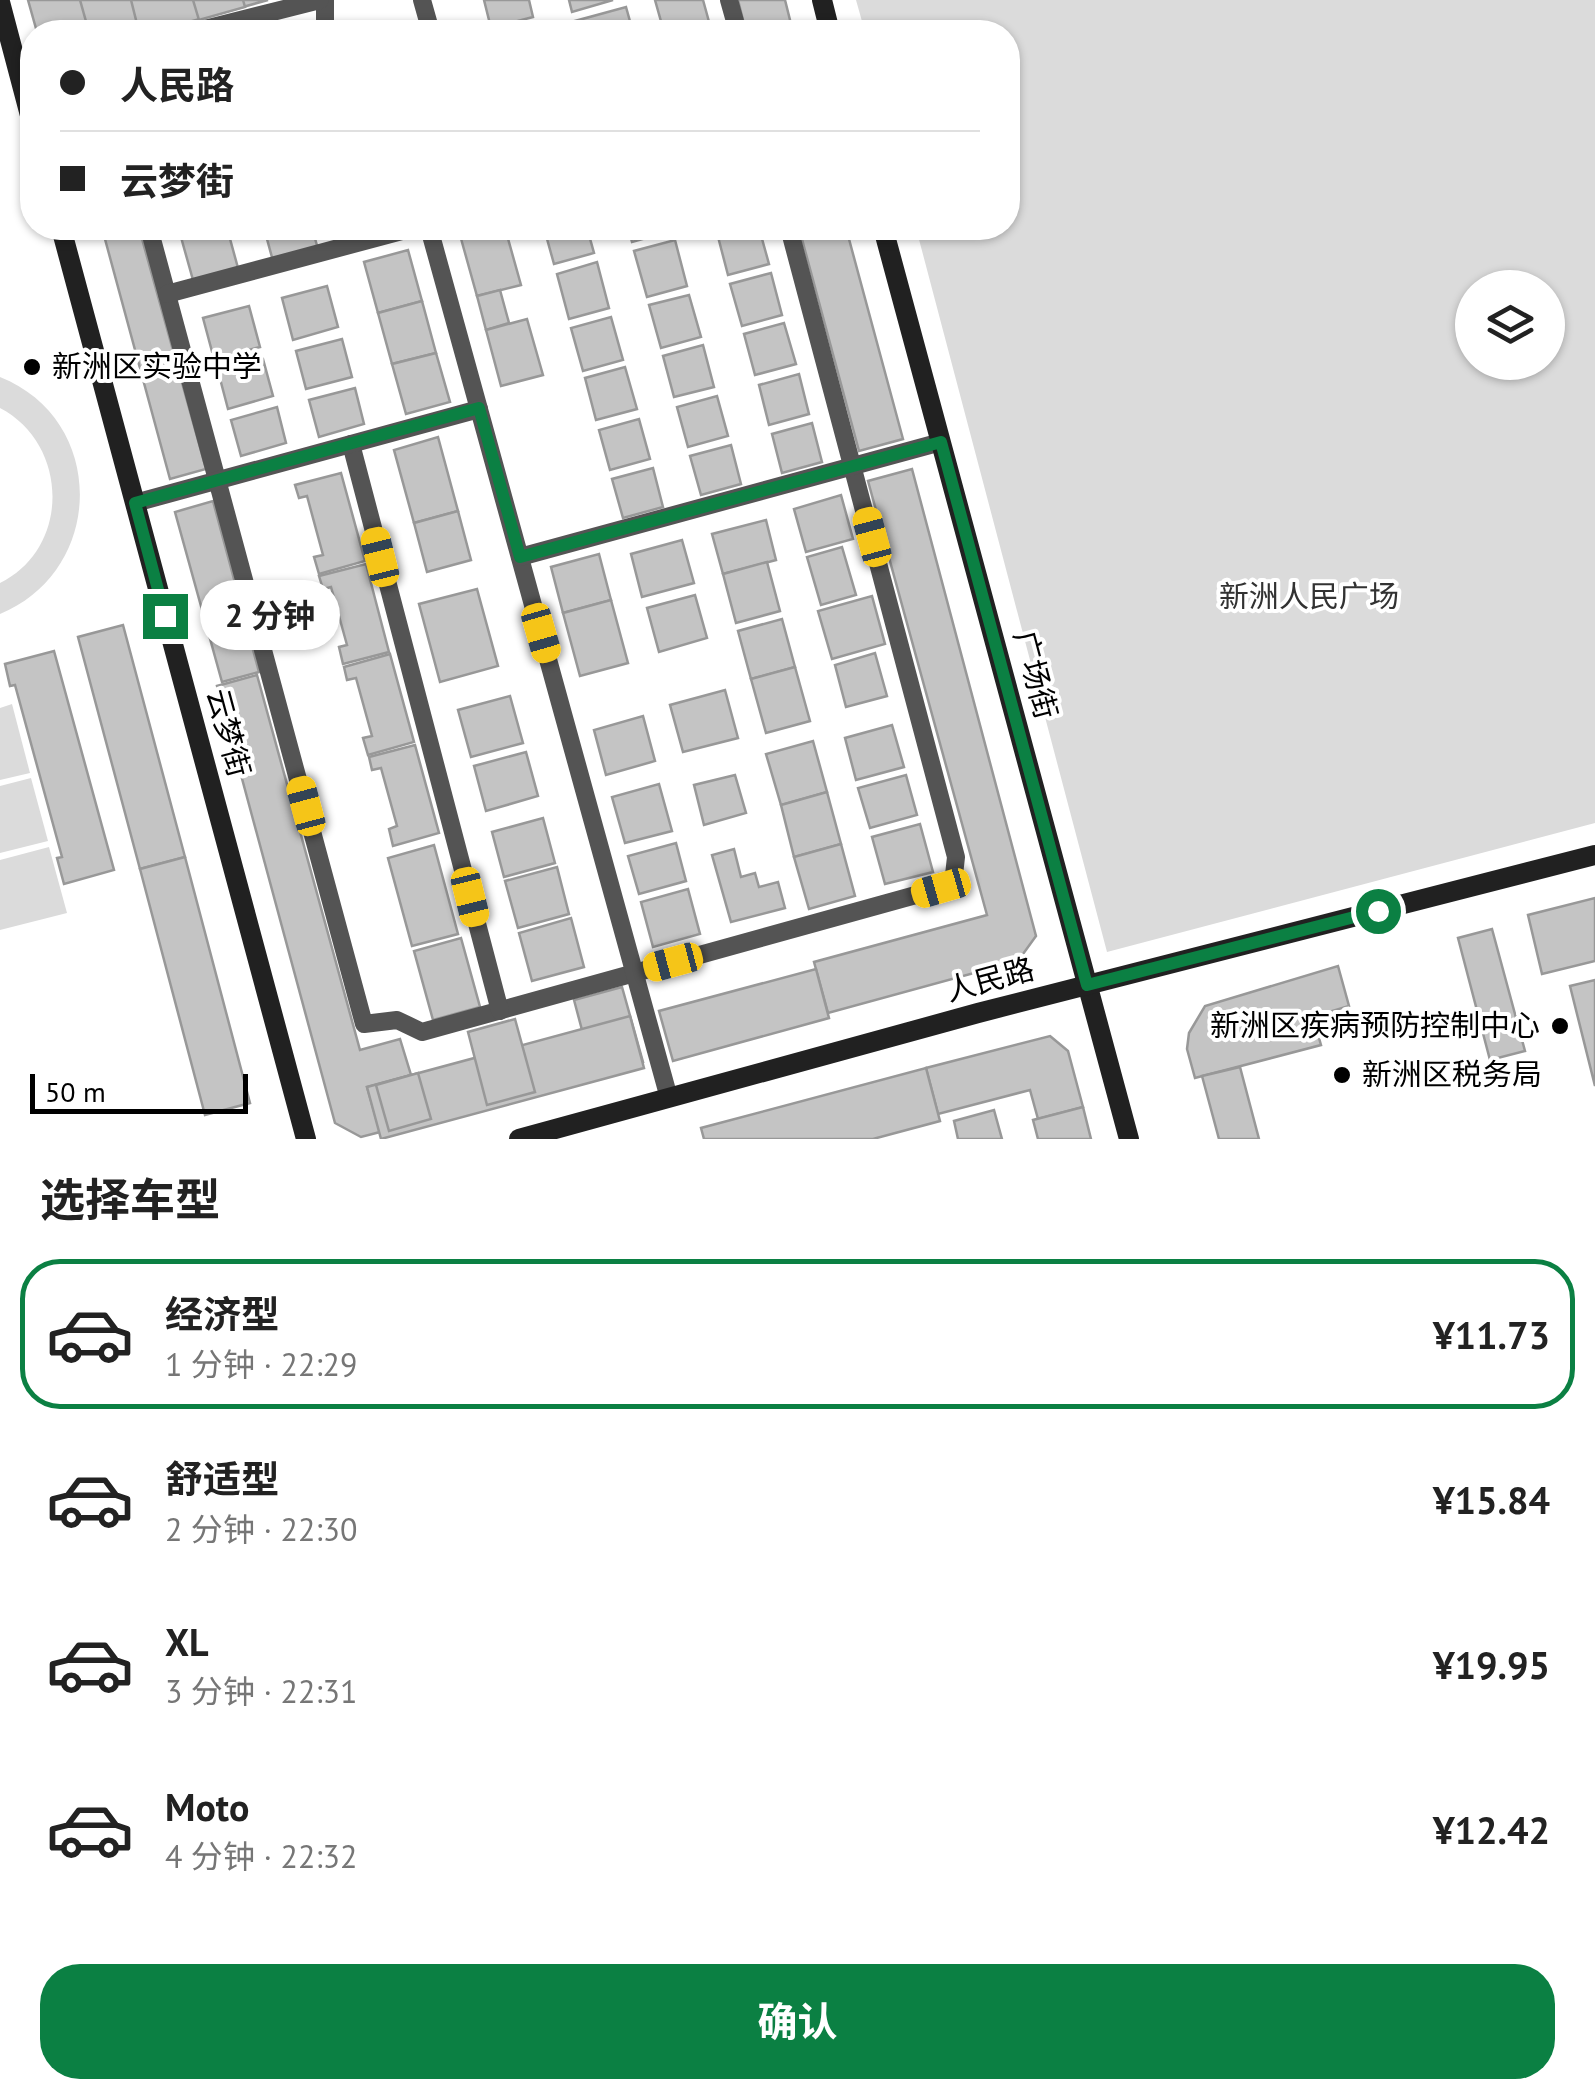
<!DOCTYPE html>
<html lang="zh">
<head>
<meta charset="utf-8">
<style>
	body { margin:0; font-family:"PT Sans","Noto Sans SC",sans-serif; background:#f6f6f6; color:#222; height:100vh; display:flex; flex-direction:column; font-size:38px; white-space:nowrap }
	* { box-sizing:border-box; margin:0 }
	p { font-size:32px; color:#767676 }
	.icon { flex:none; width:55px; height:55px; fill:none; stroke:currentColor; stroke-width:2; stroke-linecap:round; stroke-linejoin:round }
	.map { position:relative; height:1139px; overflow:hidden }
	.panel { display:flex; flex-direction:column; background:#fff; flex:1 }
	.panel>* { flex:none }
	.hud { position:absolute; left:20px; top:20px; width:1000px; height:220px; border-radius:40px; box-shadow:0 2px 8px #0004; display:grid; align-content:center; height:220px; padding:0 40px; background:#fff }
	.tools { position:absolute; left:1455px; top:270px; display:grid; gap:20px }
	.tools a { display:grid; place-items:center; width:110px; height:110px; border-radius:50%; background:#fff; box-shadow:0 2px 8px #0004; font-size:50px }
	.scale { position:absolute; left:30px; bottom:25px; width:218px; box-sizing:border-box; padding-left:10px; border:5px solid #000; border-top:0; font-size:28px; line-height:35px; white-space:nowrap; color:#000; -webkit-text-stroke:8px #fff; paint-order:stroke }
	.end { position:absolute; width:45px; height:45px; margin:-22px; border:12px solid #0b8043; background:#fff; box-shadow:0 0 0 5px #fff }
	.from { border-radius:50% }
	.bubble { position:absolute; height:70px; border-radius:35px; background:#fff; box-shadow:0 2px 8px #0004; font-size:32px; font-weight:700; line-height:70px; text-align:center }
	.car { position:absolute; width:30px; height:60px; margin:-30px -15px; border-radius:12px; box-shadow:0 0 8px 2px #0007; background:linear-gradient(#f5c518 24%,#345 0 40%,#f5c518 0 76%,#345 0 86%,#f5c518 0) }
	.hud b { display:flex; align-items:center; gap:35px; height:95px; font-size:38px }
	.hud b+b { border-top:2px solid #e0e0e0 }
	.hud i { width:25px; height:25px; background:#222 }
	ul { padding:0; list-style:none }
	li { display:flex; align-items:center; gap:30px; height:150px; margin:0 20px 15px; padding:0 20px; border:5px solid transparent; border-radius:40px }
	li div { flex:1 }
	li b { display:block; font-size:38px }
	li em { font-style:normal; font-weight:700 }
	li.on { border-color:#0b8043 }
	li>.icon { width:90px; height:90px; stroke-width:1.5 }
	h2 { padding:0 40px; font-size:45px; line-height:120px }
	.button { display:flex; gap:20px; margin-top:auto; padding:20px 40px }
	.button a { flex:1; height:115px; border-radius:40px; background:#0b8043; color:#fff; font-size:40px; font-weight:700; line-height:115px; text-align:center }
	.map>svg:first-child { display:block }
	.green { fill:#dbdbdb; fill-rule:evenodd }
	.building { fill:#c4c4c4; stroke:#989898; stroke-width:2.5 }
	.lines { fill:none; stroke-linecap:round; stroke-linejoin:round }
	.lane { stroke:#545454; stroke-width:18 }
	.secondary { stroke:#212121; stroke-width:20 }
	.route { stroke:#0b8043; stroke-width:12 }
	.poi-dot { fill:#000; stroke:#fff; stroke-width:4 }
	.labels { text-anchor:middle; stroke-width:8; stroke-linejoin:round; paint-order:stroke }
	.poi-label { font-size:30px; fill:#000; stroke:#fff; text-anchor:start }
	.park-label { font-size:30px; fill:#323232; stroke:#fff }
	.street-label { font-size:30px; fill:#000; stroke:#fff }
</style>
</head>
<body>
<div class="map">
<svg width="1595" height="1139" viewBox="0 0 1595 1139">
	<rect width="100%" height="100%" fill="#fff"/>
	<g class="green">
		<path d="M856,0H1595V823L1107,952L916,228H1008V32H865ZM1472,288H1548V362H1472Z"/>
		<path d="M0,377C108,420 105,571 0,614V583C71,548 69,444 0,408Z"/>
		<polygon points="12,704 30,773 0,780 0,708"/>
		<polygon points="31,778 48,841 0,853 0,786"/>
		<polygon points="49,847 67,913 0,930 0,860"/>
	</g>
	<g class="building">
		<polygon points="28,0 268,0 153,32 37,32"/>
		<polygon points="80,0 131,0 139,32 89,32"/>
		<polygon points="193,0 243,0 245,7 199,20"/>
		<polygon points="484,0 529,0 533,17 491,28"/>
		<polygon points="569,0 613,0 572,12"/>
		<polygon points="655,0 703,0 711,29 664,32"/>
		<polygon points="738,0 785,0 793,32 746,32"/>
		<polygon points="626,7 633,32 578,32 575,21"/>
		<polygon points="102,228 139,228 206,469 170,479"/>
		<polygon points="188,228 227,228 238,268 193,280 179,230"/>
		<polygon points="264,228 312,228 318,249 273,261"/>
		<polygon points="490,228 505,228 521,285 477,296 460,235"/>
		<polygon points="544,228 587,228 594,253 554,264"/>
		<polygon points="628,228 671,228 672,231 632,242"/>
		<polygon points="759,228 769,264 728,275 716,229"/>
		<polygon points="799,228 846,228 903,439 859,451"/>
		<polygon points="675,240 687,286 647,297 634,251"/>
		<polygon points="408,250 422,301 378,313 364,262"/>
		<polygon points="597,262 609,308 569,319 557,274"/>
		<polygon points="771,273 782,315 742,326 730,284"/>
		<polygon points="327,286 338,327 293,340 282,298"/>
		<polygon points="500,290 509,323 486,330 477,296"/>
		<polygon points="689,295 701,337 661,348 649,305"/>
		<polygon points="422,301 436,353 392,364 378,313"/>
		<polygon points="249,306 260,347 214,359 203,318"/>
		<polygon points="611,317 623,360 583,371 571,328"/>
		<polygon points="527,319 543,375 501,386 486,330"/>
		<polygon points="784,323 796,364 755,375 744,334"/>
		<polygon points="342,339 352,377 306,389 296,351"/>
		<polygon points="703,345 714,387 674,397 663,356"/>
		<polygon points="436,353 450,402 406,414 392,364"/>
		<polygon points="263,359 273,396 228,409 218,371"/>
		<polygon points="625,367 637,409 596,420 585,378"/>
		<polygon points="799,374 809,414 769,425 759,385"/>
		<polygon points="355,388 364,424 319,437 309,400"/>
		<polygon points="717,396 728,436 688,447 677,407"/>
		<polygon points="277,407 286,443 241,456 231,420"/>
		<polygon points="639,419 650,459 610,470 599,430"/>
		<polygon points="812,423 822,462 782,473 772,434"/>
		<polygon points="438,437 458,511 414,523 394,450"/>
		<polygon points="731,445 741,484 701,495 690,456"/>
		<polygon points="653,468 663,507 623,518 612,479"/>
		<polygon points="912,469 1036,936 1018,961 828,1013 814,962 987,915 868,481"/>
		<polygon points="341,473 365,561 319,574 314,557 323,555 307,496 299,498 295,485"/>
		<polygon points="841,495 853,539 806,552 794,509"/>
		<polygon points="213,501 259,672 222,682 175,512"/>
		<polygon points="458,511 471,560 427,572 414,523"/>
		<polygon points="766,520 776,560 723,574 712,534"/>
		<polygon points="682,540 694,583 642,597 631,554"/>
		<polygon points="842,547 856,595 821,605 807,557"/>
		<polygon points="599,554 611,600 563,613 551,567"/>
		<polygon points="767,562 780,611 736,623 723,574"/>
		<polygon points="366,564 389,652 343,664 339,647 347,645 331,587 323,589 319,576"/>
		<polygon points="477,589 498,666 440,682 419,604"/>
		<polygon points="695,595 707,638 659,652 647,608"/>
		<polygon points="872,596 885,644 832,659 818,611"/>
		<polygon points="611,600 628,663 580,676 563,613"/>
		<polygon points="782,619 795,667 751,679 738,631"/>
		<polygon points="123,625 185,857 140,869 78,637"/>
		<polygon points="54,651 114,870 64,884 57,858 62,857 15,685 10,686 5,664"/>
		<polygon points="875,653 887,696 846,707 835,665"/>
		<polygon points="390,654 414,742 368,755 363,738 372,736 356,678 347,680 344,667"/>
		<polygon points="795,667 810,721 766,733 751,679"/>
		<polygon points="257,675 360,1050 400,1039 411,1075 367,1087 380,1132 361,1137 335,1123 217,686"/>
		<polygon points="725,690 738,738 683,752 670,705"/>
		<polygon points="510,696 523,743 471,757 458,710"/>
		<polygon points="643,716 655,761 606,775 594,730"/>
		<polygon points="892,725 904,767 856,780 845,738"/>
		<polygon points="813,741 827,792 781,805 766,754"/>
		<polygon points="415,745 439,833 393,846 389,829 397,826 381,768 372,770 369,757"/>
		<polygon points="526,752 538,796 486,811 474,766"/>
		<polygon points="735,775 746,813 704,825 694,785"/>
		<polygon points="906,775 917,815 870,828 858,788"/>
		<polygon points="659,784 672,831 625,843 612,797"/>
		<polygon points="827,792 841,844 794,857 781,805"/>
		<polygon points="543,818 555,863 504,877 492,832"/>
		<polygon points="920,824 933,872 885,884 872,837"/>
		<polygon points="676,843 686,881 639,894 628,856"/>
		<polygon points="841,844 855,896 809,909 794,857"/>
		<polygon points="434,845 458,934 412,946 388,858"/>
		<polygon points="734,849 741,877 755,873 759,887 778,882 785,908 731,922 712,855"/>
		<polygon points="185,857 250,1103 205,1115 140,869"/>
		<polygon points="557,867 569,914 518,928 505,881"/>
		<polygon points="688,889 700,934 653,947 641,902"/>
		<polygon points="1595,898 1595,961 1542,974 1528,915"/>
		<polygon points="571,918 584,967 532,981 519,933"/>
		<polygon points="1492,929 1525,1051 1490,1060 1458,938"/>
		<polygon points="461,938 480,1007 433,1020 414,951"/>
		<polygon points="1338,966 1349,1006 1332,1011 1336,1026 1317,1031 1321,1045 1195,1078 1187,1049 1189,1033 1205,1006"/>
		<polygon points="816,969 829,1018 673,1061 659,1011"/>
		<polygon points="1595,980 1595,1086 1570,986"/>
		<polygon points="622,987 643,1062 594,1075 574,1000"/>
		<polygon points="630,1016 644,1068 381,1139 367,1087"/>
		<polygon points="515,1019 535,1092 487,1105 468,1032"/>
		<polygon points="1050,1036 1068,1051 1083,1107 1038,1119 1030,1090 938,1114 926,1068"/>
		<polygon points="1240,1067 1259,1139 1219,1139 1202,1076"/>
		<polygon points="926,1068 940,1121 873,1139 704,1139 701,1128"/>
		<polygon points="418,1073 431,1119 389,1131 376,1085"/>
		<polygon points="1083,1107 1091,1139 1038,1139 1033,1120"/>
		<polygon points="994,1110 1002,1139 958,1139 954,1121"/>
	</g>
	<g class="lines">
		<g class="lane">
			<polyline points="325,0 325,32"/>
			<polyline points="422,0 431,32"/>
			<polyline points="729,0 738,32"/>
			<polyline points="193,32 320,0"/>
			<polyline points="149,228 364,1024 397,1020 422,1032 941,888 954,875 956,857 789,228"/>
			<polyline points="429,228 669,1098"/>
			<polyline points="167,294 413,228"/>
			<polyline points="351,444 500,1011"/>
			<polyline points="135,503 479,409"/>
			<polyline points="520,557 941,442"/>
		</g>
		<g class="secondary">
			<polyline points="822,0 830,32"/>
			<polyline points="0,2 32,123"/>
			<polyline points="61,228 306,1139"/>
			<polyline points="883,228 1129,1139"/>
			<polyline points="519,1139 978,1013 1595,855"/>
		</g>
	</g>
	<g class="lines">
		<polyline class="route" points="165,616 135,503 479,408 520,557 941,442 1087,985 1378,911"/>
	</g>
	<g class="poi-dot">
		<circle cx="32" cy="367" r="10"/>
		<circle cx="1560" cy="1026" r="10"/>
		<circle cx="1342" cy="1075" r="10"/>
	</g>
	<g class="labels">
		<g class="poi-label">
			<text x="52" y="377">新洲区实验中学</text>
			<text x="1540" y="1036" text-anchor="end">新洲区疾病预防控制中心</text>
			<text x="1362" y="1085">新洲区税务局</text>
		</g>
		<g class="park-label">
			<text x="1309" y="607">新洲人民广场</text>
		</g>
		<g class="street-label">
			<text transform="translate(1035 675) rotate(75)" y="10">广场街</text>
			<text transform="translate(228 733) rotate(75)" y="10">云梦街</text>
			<text transform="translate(990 980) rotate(-15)" y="10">人民路</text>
		</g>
	</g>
</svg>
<div class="tools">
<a><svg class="icon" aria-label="layers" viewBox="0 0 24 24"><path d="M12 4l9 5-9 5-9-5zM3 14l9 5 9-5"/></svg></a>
</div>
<div class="scale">50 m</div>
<i class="end from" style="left:1378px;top:911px"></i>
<i class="end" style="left:165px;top:616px"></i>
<div class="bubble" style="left:200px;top:580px;width:140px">2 分钟</div>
<i class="car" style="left:872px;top:537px;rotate:345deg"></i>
<i class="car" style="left:380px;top:557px;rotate:346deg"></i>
<i class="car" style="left:541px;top:633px;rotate:164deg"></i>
<i class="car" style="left:306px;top:806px;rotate:345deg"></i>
<i class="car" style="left:941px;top:888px;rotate:254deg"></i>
<i class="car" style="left:470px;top:897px;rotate:166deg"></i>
<i class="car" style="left:673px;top:962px;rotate:255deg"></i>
<div class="hud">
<b><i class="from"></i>人民路</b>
<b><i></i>云梦街</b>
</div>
</div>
<section class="panel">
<h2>选择车型</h2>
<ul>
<li class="on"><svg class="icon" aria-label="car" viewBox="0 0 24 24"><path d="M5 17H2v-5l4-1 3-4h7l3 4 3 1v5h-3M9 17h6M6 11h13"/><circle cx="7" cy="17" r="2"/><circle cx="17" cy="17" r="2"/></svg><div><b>经济型</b><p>1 分钟 · 22:29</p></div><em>¥11.73</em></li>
<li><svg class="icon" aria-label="car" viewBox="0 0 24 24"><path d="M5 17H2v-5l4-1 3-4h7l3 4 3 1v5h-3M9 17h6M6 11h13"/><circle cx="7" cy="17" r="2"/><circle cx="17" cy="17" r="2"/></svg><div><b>舒适型</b><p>2 分钟 · 22:30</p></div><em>¥15.84</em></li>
<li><svg class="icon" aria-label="car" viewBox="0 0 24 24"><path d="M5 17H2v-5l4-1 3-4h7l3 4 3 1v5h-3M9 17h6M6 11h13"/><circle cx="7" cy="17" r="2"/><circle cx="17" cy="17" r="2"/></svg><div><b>XL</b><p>3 分钟 · 22:31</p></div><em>¥19.95</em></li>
<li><svg class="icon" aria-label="car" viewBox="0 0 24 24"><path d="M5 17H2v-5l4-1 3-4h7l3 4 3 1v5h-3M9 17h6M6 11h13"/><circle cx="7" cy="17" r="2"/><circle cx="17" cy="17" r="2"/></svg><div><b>Moto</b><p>4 分钟 · 22:32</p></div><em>¥12.42</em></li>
</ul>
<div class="button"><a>确认</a></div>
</section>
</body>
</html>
